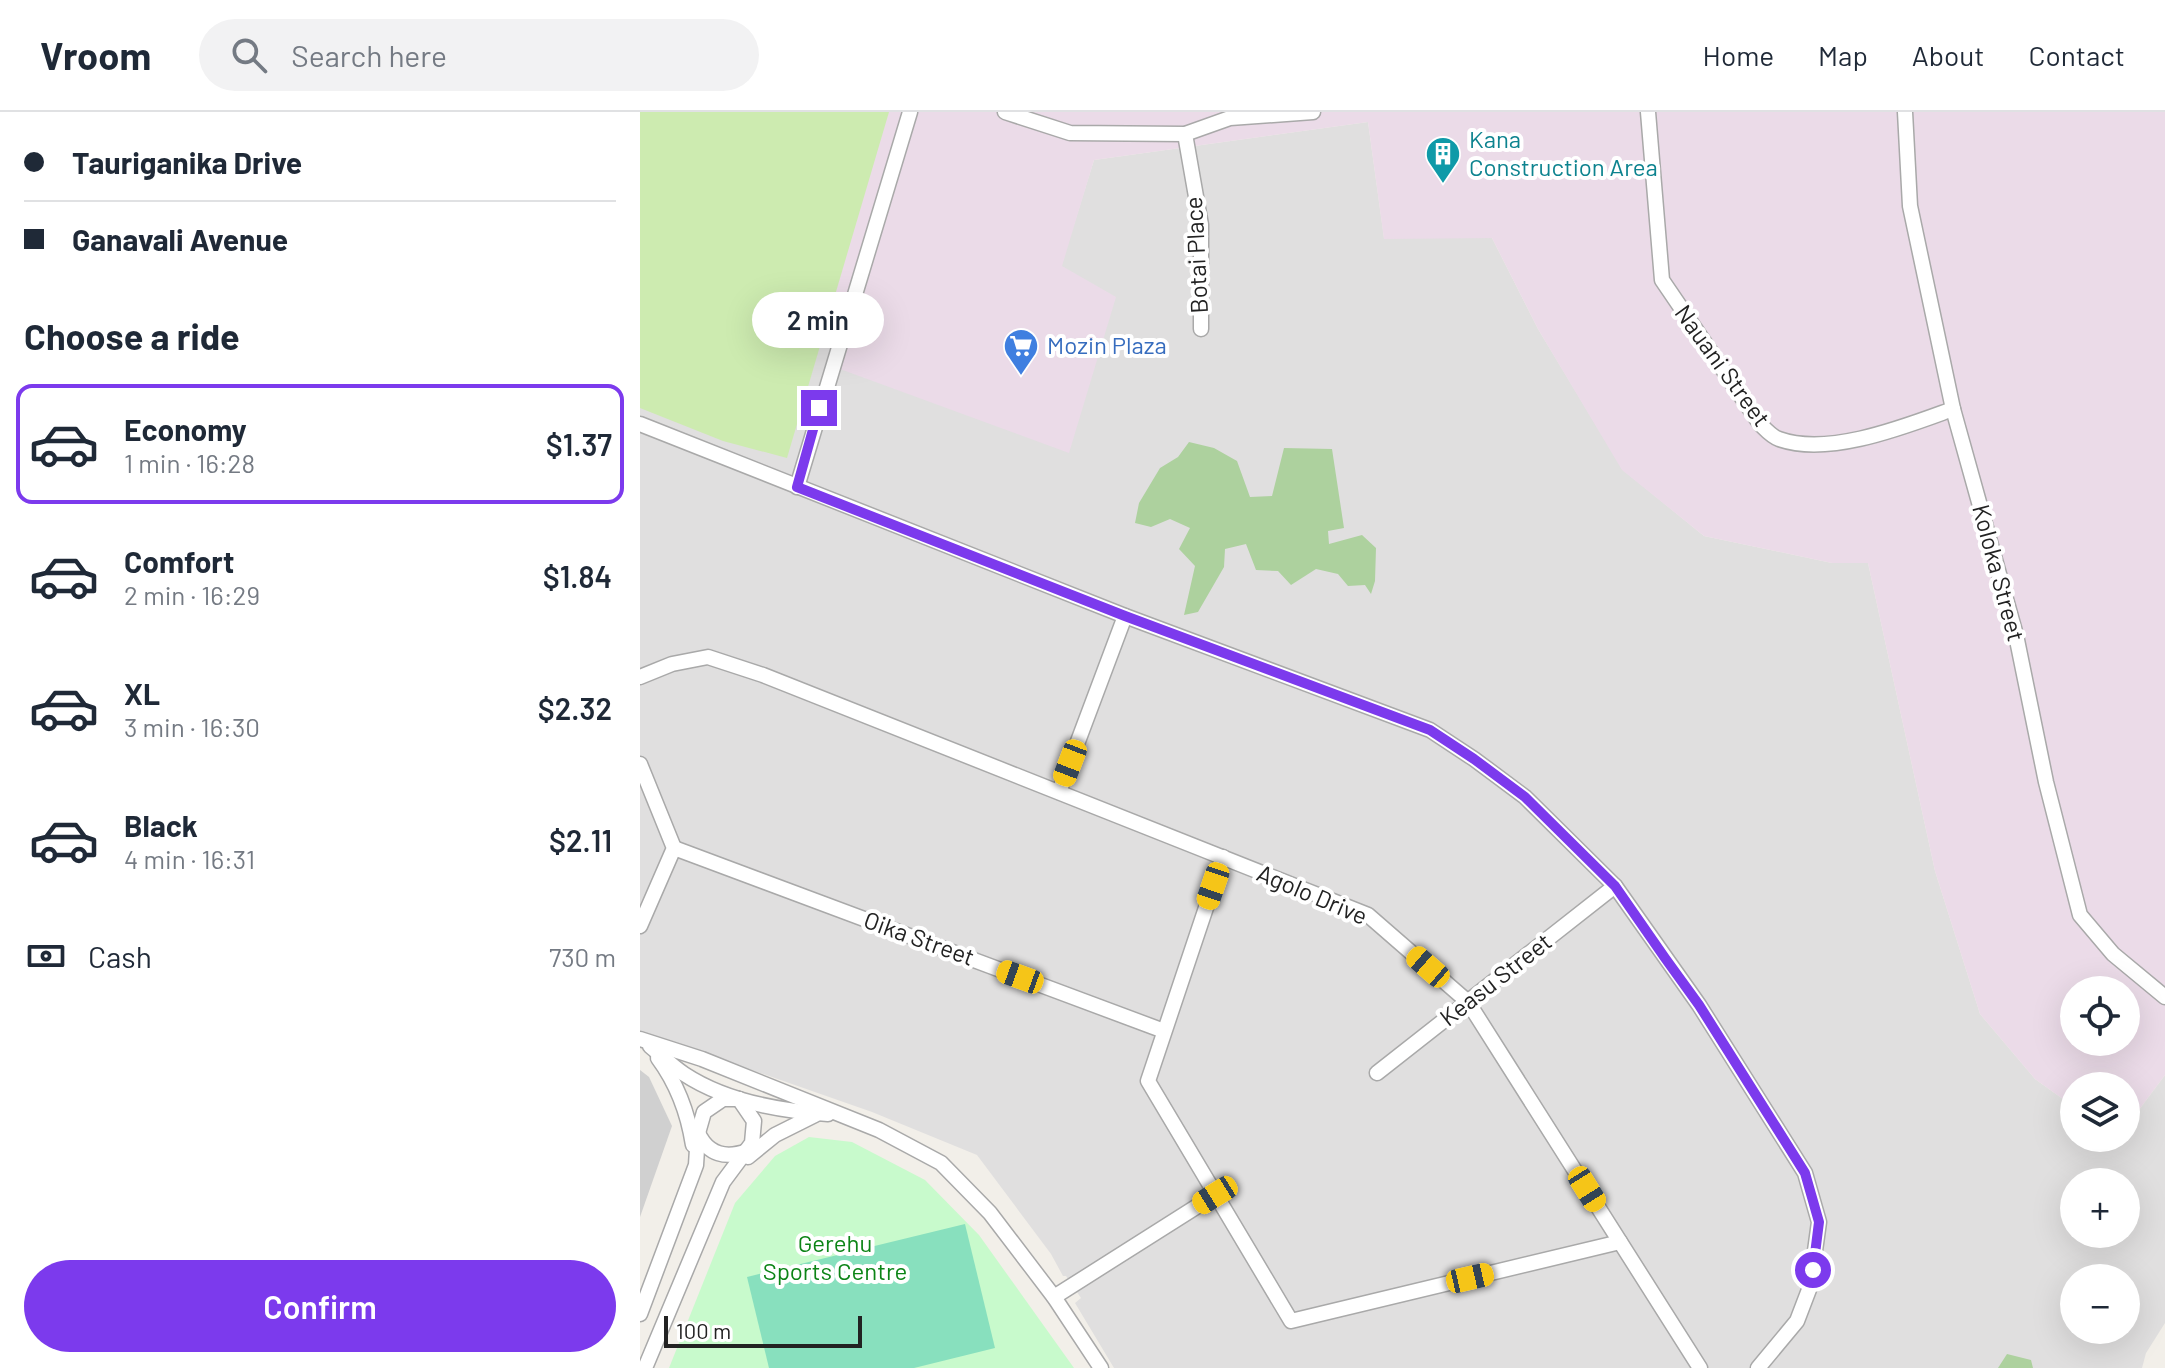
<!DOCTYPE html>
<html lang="en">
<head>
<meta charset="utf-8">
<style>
	body { margin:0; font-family:Barlow,sans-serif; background:#f2f2f3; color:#1f2937; height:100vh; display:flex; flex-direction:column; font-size:30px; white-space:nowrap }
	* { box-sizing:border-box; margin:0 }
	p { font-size:26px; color:#747a83 }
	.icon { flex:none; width:44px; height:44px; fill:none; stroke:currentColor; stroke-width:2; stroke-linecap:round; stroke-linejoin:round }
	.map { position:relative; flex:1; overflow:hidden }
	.details { display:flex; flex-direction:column; background:#fff; width:640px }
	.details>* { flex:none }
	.banner { display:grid; align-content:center; height:176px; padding:0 24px; background:#fff }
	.tools { position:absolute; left:1420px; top:864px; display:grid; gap:16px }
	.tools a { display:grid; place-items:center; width:80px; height:80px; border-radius:50%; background:#fff; box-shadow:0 8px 32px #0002; font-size:40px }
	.scale { position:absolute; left:24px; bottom:20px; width:198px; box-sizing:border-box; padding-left:8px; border:4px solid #222; border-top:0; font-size:22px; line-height:28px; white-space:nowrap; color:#222; -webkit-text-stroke:6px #fff; paint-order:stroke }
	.end { position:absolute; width:36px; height:36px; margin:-18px; border:10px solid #7c3aed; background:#fff; box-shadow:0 0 0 4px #fff }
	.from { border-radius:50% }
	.bubble { position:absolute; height:56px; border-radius:28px; background:#fff; box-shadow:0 8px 32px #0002; font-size:26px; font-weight:600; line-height:56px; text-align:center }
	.car { position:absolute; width:24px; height:48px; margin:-24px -12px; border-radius:10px; box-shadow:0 0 6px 2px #0007; background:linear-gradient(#f5c518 24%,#345 0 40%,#f5c518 0 76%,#345 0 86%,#f5c518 0) }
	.banner b { display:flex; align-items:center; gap:28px; height:76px; font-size:30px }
	.banner b+b { border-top:2px solid #e0e1e3 }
	.banner i { width:20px; height:20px; background:#1f2937 }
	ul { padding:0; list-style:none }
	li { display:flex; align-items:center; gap:24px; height:120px; margin:0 16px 12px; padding:0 8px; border:4px solid transparent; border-radius:16px }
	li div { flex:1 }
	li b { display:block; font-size:30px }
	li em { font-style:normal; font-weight:600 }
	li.on { border-color:#7c3aed }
	li>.icon { width:72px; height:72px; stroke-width:1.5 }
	h2 { padding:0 24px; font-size:36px; line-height:96px }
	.pay { display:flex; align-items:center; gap:20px; height:88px; padding:0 24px; font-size:30px }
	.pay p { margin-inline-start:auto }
	.primary-button { display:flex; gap:16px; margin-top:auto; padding:16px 24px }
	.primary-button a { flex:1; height:92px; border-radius:48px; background:#7c3aed; color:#fff; font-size:32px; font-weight:600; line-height:92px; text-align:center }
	header { display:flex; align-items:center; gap:48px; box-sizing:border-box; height:112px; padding:0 40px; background:#fff; border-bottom:2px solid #e0e1e3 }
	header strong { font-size:38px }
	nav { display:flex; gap:44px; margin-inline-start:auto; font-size:28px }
	.search { width:560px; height:72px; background:#f2f2f3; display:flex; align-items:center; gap:20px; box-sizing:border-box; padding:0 28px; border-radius:44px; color:#747a83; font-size:30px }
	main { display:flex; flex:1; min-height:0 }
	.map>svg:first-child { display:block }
	.residential { fill:#e0dfdf; fill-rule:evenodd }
	.industrial { fill:#ebdbe8; fill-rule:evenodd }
	.religious { fill:#d0d0d0 }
	.grass { fill:#cdebb0 }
	.forest { fill:#add19e }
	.park { fill:#c8facc }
	.pitch { fill:#88e0be }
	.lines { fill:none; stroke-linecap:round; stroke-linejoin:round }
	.minor-casing { stroke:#a9a9a9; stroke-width:17 }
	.minor { stroke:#fff; stroke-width:14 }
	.route { stroke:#7c3aed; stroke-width:10 }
	.labels { text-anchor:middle; stroke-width:8; stroke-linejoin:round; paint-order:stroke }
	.culture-label { font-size:24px; fill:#0d838f; stroke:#fff; text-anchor:start }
	.street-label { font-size:24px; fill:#222; stroke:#fff }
	.shop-label { font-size:24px; fill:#366cbe; stroke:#fff; text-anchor:start }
	.park-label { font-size:24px; fill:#0c8416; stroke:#fff }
</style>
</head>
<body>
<header>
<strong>Vroom</strong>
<div class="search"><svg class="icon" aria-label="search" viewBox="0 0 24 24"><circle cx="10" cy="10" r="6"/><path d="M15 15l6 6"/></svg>Search here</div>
<nav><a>Home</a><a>Map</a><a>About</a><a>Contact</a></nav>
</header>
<main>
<section class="details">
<div class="banner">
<b><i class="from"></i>Tauriganika Drive</b>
<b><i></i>Ganavali Avenue</b>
</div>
<h2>Choose a ride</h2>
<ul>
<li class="on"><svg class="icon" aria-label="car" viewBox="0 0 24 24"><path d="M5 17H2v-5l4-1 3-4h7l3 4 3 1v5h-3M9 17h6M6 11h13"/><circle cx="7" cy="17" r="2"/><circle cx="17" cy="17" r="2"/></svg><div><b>Economy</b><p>1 min · 16:28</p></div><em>$1.37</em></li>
<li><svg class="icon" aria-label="car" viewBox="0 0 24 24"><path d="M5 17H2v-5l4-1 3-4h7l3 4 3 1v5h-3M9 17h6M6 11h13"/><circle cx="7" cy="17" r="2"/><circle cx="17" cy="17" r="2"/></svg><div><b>Comfort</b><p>2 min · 16:29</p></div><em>$1.84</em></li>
<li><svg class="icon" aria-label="car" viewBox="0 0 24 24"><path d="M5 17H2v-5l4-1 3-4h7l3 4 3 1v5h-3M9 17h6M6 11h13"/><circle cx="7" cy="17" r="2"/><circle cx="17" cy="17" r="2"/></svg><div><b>XL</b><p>3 min · 16:30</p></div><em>$2.32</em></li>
<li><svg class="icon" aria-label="car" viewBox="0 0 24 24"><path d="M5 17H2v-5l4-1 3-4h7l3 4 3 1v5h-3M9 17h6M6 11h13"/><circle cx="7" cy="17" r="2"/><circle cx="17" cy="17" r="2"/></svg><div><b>Black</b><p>4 min · 16:31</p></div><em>$2.11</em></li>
</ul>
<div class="pay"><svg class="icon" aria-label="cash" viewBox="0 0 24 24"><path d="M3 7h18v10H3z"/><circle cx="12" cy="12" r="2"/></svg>Cash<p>730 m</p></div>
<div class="primary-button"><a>Confirm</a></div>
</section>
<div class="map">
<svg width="1525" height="1256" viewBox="0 0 1525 1256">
	<rect width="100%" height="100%" fill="#f2efe9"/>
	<path class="residential" d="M728,10L744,126H852L898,217L983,358L1064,424L1192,451H1228L1295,759L1340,902L1395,967L1434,995V1026H1486V1015L1525,963V1211L1506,1241L1502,1256H474L435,1191L441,1186L426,1164H423L411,1142L337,1043L232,1000L0,919V157L421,154L454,48ZM1434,1070H1486V1122H1434ZM1434,1166H1486V1218H1434Z"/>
	<path class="industrial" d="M0,0H1525V963L1486,1015V974H1434V995L1395,967L1340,902L1295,759L1228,451H1192L1064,424L982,358L898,217L852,126L744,127L728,10L454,48L422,154L476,185L429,341L200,257L180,217ZM1434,878H1486V930H1434Z"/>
	<polygon class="religious" points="0,958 9,965 32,1014 0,1105"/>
	<polygon class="grass" points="0,0 249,0 147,346 83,329 0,296"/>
	<g class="forest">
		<polygon points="549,330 574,336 597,349 610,385 632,384 644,336 692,337 704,416 688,419 689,432 722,423 736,436 735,469 731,482 725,473 708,474 698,462 676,457 651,473 638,459 616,458 606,432 585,437 584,455 558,500 544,503 555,454 539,437 550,416 530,407 511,415 495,411 499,391 520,356 538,345"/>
		<polygon points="1367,1242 1391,1248 1393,1256 1358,1256"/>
	</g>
	<polygon class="park" points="169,1025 212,1030 285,1068 339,1123 434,1256 29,1256 95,1091 135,1044"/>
	<polygon class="pitch" points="325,1112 355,1236 274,1256 129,1256 107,1165"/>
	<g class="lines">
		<defs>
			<g id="minor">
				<polyline points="365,0 430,21 545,22 590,6 673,0"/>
				<path d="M1008,0L1022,168L1120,312C1125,317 1132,325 1139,327C1189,345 1266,314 1313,297"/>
				<polyline points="1265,0 1270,94 1313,297 1376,523 1406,670 1440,803 1473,842 1525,885"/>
				<polyline points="545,22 561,113 561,217"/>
				<polyline points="0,312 485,504 790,618 834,647 885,685 975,774 1059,893 1165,1061 1179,1110 1170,1175 1157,1209 1118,1256"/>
				<polyline points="157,375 270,0"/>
				<polyline points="0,565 32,552 68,545 123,563 728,803 828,890 1060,1256"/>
				<polyline points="0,652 34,736 0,814"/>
				<polyline points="419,680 485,504"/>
				<polyline points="34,736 524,919"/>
				<polyline points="583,745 508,969 651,1209 980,1130"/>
				<polyline points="0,927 62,947 239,1018 301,1051 350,1101 414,1185 461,1256"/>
				<path d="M10,934C21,943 32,954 44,962C85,989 141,999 188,1002"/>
				<path d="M18,946C38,973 48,1001 53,1033"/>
				<polyline points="737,961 975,774"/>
				<path d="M58,1021C68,1043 86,1047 107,1039"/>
				<polyline points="108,1045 135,1023 175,1003"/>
				<polyline points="414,1185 575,1083"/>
				<polyline points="0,1202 56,1053 58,1021 64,1000 83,987 99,987"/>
				<polyline points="5,1256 83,1070 112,1031 114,1009 99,987"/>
			</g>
		</defs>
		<use href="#minor" class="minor-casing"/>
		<use href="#minor" class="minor"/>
	</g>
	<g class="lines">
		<polyline class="route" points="179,296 157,375 485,504 790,618 834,647 885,685 975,774 1025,846 1059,893 1165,1061 1179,1110 1173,1158"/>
	</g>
	<defs>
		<symbol id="building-pin" viewBox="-11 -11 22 30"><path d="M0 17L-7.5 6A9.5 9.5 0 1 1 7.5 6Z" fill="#0f9aa8" stroke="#fff"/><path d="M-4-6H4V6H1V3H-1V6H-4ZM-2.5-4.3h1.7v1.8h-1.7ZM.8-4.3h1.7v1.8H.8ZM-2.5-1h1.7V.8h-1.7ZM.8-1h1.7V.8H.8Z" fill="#fff"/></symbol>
		<symbol id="supermarket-pin" viewBox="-11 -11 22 30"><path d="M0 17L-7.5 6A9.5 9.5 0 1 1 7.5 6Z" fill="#3f7fe0" stroke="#fff"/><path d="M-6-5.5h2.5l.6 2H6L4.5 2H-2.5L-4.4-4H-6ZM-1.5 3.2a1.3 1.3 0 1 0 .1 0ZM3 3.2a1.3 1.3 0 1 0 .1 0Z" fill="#fff"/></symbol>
	</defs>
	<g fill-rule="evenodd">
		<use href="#building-pin" x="783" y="22" width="40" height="54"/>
		<use href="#supermarket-pin" x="361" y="214" width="40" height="54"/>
	</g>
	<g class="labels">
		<g class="culture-label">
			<text x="829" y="36">Kana<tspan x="829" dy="28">Construction Area</tspan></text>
		</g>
		<g class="street-label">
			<text transform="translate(557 143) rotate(-93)" y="8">Botai Place</text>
			<text transform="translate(1082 254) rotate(54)" y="8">Nauani Street</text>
			<text transform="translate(1358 461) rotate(75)" y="8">Koloka Street</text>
			<text transform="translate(672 783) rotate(23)" y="8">Agolo Drive</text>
			<text transform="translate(279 827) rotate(20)" y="8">Oika Street</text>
			<text transform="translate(856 868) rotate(-38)" y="8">Keasu Street</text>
		</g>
		<g class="shop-label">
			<text x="407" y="242">Mozin Plaza</text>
		</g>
		<g class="park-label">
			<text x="195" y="1140">Gerehu<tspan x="195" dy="28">Sports Centre</tspan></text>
		</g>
	</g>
</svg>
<div class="tools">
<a><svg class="icon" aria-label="locate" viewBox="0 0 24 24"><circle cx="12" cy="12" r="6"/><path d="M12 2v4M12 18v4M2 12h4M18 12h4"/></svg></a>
<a><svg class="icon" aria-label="layers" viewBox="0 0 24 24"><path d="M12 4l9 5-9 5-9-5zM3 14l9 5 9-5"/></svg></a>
<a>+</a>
<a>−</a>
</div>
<div class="scale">100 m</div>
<i class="end from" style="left:1173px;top:1158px"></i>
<i class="end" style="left:179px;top:296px"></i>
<div class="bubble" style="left:112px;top:180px;width:132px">2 min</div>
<i class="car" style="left:430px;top:651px;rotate:201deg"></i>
<i class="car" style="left:573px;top:774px;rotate:199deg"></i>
<i class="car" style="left:788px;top:855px;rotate:311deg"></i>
<i class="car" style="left:380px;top:865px;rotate:290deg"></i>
<i class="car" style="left:947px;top:1077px;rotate:148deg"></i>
<i class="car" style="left:575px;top:1083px;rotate:238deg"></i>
<i class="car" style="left:830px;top:1166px;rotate:77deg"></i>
</div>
</main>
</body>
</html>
